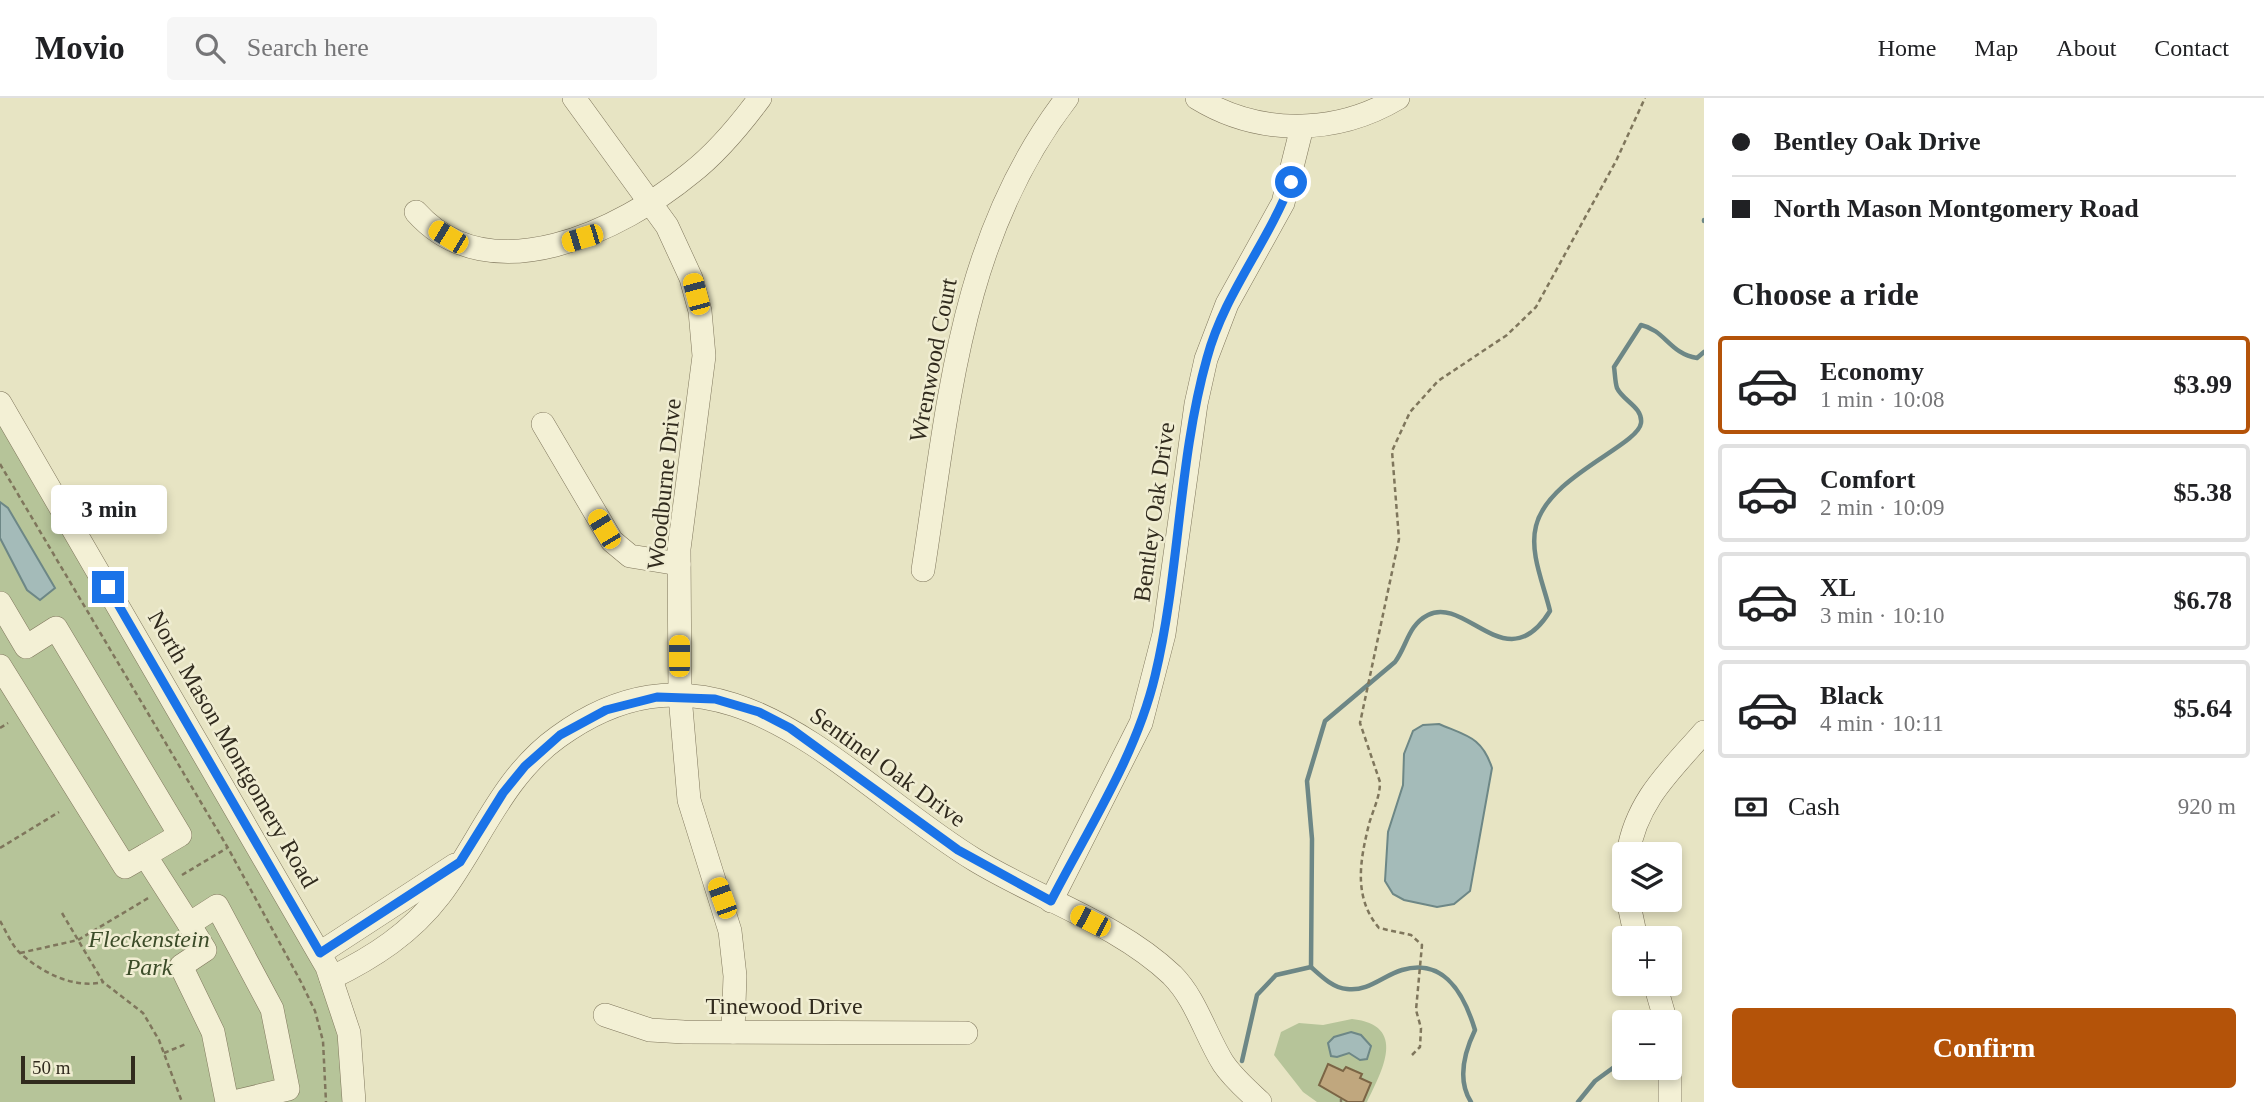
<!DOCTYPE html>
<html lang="en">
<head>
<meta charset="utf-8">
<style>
	body { margin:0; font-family:"Times New Roman",serif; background:#f6f6f6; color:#202124; height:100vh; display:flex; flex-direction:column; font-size:26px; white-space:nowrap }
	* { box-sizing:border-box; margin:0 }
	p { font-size:23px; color:#757577 }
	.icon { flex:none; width:38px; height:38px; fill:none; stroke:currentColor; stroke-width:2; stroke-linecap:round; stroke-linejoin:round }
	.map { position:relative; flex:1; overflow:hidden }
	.sheet { display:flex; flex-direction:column; background:#fff; width:560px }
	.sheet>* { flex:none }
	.guide { display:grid; align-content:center; height:154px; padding:0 28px; background:#fff }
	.tools { position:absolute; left:1612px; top:744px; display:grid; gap:14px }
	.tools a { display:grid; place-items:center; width:70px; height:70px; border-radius:7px; background:#fff; box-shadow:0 4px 10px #0003; font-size:35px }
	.scale { position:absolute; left:21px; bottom:18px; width:114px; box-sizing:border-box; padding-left:7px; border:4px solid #312b1e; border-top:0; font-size:19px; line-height:24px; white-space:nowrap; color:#312b1e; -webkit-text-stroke:5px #f0edd2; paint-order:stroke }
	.end { position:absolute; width:32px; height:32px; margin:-16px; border:9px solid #1a73e8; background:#fff; box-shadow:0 0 0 4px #fff }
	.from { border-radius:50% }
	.bubble { position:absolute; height:49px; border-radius:7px; background:#fff; box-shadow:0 4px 10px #0003; font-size:23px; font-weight:600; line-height:49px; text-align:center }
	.car { position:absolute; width:21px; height:42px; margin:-21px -10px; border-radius:9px; box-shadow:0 0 5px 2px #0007; background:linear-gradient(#f5c518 24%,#345 0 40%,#f5c518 0 76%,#345 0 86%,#f5c518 0) }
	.guide b { display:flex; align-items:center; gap:24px; height:66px; font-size:26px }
	.guide b+b { border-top:2px solid #e0e0e0 }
	.guide i { width:18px; height:18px; background:#202124 }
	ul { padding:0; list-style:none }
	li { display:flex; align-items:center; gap:21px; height:98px; margin:0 14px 10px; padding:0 14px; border:4px solid #e0e0e0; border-radius:7px }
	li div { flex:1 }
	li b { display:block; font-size:26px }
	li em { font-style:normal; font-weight:600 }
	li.selected { border-color:#b45309 }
	li>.icon { width:63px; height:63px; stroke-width:1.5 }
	h2 { padding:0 28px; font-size:32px; line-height:84px }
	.pay { display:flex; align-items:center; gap:18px; height:77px; padding:0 28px; font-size:26px }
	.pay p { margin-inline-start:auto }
	.button { display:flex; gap:14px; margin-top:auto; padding:14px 28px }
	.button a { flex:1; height:80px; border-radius:7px; background:#b45309; color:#fff; font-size:28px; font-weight:600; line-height:80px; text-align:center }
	header { display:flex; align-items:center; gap:42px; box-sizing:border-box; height:98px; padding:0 35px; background:#fff; border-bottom:2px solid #e0e0e0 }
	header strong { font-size:33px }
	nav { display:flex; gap:38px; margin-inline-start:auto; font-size:24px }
	.search { width:490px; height:63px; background:#f6f6f6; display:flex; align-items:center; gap:18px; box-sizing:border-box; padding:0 24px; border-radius:7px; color:#757577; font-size:26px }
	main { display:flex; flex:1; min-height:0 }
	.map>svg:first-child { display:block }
	.green { fill:#b6c499 }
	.water { fill:#a4bbb9; stroke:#6d8786; stroke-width:2 }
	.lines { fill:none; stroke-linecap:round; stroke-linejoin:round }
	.stream { stroke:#6d8786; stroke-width:4.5 }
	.building { fill:#c0a77e; stroke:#7b6545; stroke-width:2 }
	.minor-casing { stroke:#7f765c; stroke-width:24 }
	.path { stroke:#7f765c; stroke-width:2.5; stroke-dasharray:5 3.5; stroke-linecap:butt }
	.minor { stroke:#f3f0d5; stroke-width:23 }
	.route { stroke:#1a73e8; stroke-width:9 }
	.labels { text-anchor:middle; stroke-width:5; stroke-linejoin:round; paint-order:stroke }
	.street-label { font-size:24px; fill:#312b1e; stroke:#f0edd2 }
	.park-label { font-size:24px; font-style:italic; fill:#3b4b28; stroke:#f0edd2 }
</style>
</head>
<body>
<header>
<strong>Movio</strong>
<div class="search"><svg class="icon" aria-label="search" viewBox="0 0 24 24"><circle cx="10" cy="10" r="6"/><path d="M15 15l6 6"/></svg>Search here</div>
<nav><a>Home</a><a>Map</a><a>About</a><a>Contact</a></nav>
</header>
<main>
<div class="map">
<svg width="1704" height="1004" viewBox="0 0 1704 1004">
	<rect width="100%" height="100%" fill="#e7e4c3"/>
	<g class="green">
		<polygon points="0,305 327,869 354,1004 0,1004"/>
		<path d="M1352,921C1408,927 1382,973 1367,1004H1317L1303,994L1274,957L1281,934L1299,925L1323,927Z"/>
	</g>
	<g class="water">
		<polygon points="0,404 8,410 55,490 40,502 27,492 0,440"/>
		<path d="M1439,626C1467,638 1482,639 1492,670L1470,793L1454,806L1437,809L1404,802L1393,796L1385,783L1388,734L1403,687L1404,656L1413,633L1423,627Z"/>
		<polygon points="1351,934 1361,937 1371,948 1367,961 1360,962 1349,955 1337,959 1331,958 1328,945 1334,939"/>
	</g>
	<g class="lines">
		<g class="stream">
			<polyline points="1704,122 1704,123"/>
			<polyline points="1242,963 1257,897 1276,877 1311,869"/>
			<path d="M1471,1004C1457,982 1464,955 1475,932C1465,899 1446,859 1402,872C1384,877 1368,894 1347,891C1333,890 1321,878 1311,869L1312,741L1307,683L1325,623L1395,564C1407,548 1408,527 1428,517C1466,497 1507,583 1550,513C1544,487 1529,455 1536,428C1548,378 1638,348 1641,325C1643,309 1623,303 1617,290C1615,284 1615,275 1614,269L1641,227C1665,232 1670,256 1697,260L1704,254"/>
			<polyline points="1578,1004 1595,983 1621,964"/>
		</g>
	</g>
	<polygon class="building" points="1328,966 1343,973 1346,969 1362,976 1360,980 1371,985 1363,1004 1348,1004 1319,987"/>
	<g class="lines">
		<defs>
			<g id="minor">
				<polyline points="574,0 667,128 691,180 700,213 704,258 679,451 680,598 689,702 730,833 735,878 733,934"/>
				<path d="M1197,0C1259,38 1336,37 1398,0"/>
				<path d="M416,114C490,197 622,132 691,75C718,54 740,27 760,0"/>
				<polyline points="0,305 327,869 349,935 354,1004"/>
				<polyline points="543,326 612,443 630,458 679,466"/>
				<path d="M923,472C949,305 960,139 1067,0"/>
				<polyline points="0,505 26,549 56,530 180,737 146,757 150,765 189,826 217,808 272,911 288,991 234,1004"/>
				<polyline points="0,568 125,769 146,757"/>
				<path d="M1628,756C1636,703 1671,672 1704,634"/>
				<polyline points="1628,802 1636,840"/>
				<polyline points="1051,803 1141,625 1164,536 1196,306 1206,261 1227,206 1283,105 1302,29"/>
				<polyline points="189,826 205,852 181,868 213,934 227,1004"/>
				<polyline points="320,855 455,767"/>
				<path d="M331,880C374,859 411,835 440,797C480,744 502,679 558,639C722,520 845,683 975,762C1039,801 1117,825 1172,877C1196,901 1205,936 1223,965C1233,980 1247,992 1260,1004"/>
				<polyline points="1655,886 1666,924"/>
				<polyline points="605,917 650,932 684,934 966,935"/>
				<polyline points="1670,945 1670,1004"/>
			</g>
		</defs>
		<use href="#minor" class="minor-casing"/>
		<g class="path">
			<polyline points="0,366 228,750 301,884 315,913 323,943 326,1004"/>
			<polyline points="0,630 8,625"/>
			<polyline points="0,750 59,714"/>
			<polyline points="182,777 227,750"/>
			<polyline points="62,815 103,884 143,915 159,942 182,1004"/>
			<path d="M0,823C6,833 12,848 21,856C43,875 74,891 103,884"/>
			<polyline points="20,855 78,842 150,799"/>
			<polyline points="164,955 186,946"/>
			<path d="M1412,957L1420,949L1421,930L1416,912L1422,847L1411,837L1379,830C1353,799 1360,763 1369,726C1373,712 1380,699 1380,684L1360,625L1399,441L1392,353L1410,314L1438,283L1507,237L1536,209L1616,63L1645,0"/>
			<polyline points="1341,1004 1341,1001"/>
		</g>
		<use href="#minor" class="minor"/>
	</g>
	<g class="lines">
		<path class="route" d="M108,489L320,855L460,764L503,695L525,668L560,637L606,612L657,599L715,601L759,614L790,630L958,752L1051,803C1088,731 1136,658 1155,578C1180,474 1178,363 1207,260C1224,196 1268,145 1291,84"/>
	</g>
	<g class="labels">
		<g class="street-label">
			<text transform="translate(933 262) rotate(-79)" y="8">Wrenwood Court</text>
			<text transform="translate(664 386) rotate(-84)" y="8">Woodburne Drive</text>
			<text transform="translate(1154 414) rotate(-82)" y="8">Bentley Oak Drive</text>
			<text transform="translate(233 651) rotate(60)" y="8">North Mason Montgomery Road</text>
			<text transform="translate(888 669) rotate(36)" y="8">Sentinel Oak Drive</text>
			<text x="784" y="916">Tinewood Drive</text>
		</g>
		<g class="park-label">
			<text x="149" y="849">Fleckenstein<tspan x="149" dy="28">Park</tspan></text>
		</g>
	</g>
</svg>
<div class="tools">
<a><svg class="icon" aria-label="layers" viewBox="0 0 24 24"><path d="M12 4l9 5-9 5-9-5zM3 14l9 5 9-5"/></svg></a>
<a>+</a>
<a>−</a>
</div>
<div class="scale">50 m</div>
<i class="end from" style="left:1291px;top:84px"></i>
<i class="end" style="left:108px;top:489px"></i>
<div class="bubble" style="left:51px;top:387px;width:116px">3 min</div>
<i class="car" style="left:448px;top:139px;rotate:301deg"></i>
<i class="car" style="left:582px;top:140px;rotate:253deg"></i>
<i class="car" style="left:696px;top:196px;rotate:345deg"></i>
<i class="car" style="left:604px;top:431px;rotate:329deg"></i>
<i class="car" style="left:679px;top:558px;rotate:0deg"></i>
<i class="car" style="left:722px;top:800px;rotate:340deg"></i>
<i class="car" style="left:1090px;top:823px;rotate:297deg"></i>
</div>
<section class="sheet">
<div class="guide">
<b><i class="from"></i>Bentley Oak Drive</b>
<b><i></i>North Mason Montgomery Road</b>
</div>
<h2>Choose a ride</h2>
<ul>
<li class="selected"><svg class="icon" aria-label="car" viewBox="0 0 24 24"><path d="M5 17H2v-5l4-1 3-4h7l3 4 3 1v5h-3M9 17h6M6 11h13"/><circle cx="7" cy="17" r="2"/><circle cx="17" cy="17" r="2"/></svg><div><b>Economy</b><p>1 min · 10:08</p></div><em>$3.99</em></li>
<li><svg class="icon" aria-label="car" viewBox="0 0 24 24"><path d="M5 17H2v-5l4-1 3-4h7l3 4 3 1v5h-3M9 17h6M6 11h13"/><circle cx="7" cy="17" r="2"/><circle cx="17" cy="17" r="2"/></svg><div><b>Comfort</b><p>2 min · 10:09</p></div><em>$5.38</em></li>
<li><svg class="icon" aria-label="car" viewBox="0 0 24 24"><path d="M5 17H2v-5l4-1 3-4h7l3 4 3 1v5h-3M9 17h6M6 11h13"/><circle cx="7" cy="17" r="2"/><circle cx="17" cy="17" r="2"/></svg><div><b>XL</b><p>3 min · 10:10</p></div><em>$6.78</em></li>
<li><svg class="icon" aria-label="car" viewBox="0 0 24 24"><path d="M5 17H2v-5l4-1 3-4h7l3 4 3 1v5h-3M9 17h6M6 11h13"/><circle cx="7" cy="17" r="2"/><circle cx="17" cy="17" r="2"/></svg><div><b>Black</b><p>4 min · 10:11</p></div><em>$5.64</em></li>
</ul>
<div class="pay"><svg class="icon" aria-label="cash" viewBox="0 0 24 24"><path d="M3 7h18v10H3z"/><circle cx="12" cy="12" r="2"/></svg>Cash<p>920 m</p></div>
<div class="button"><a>Confirm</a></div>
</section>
</main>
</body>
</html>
